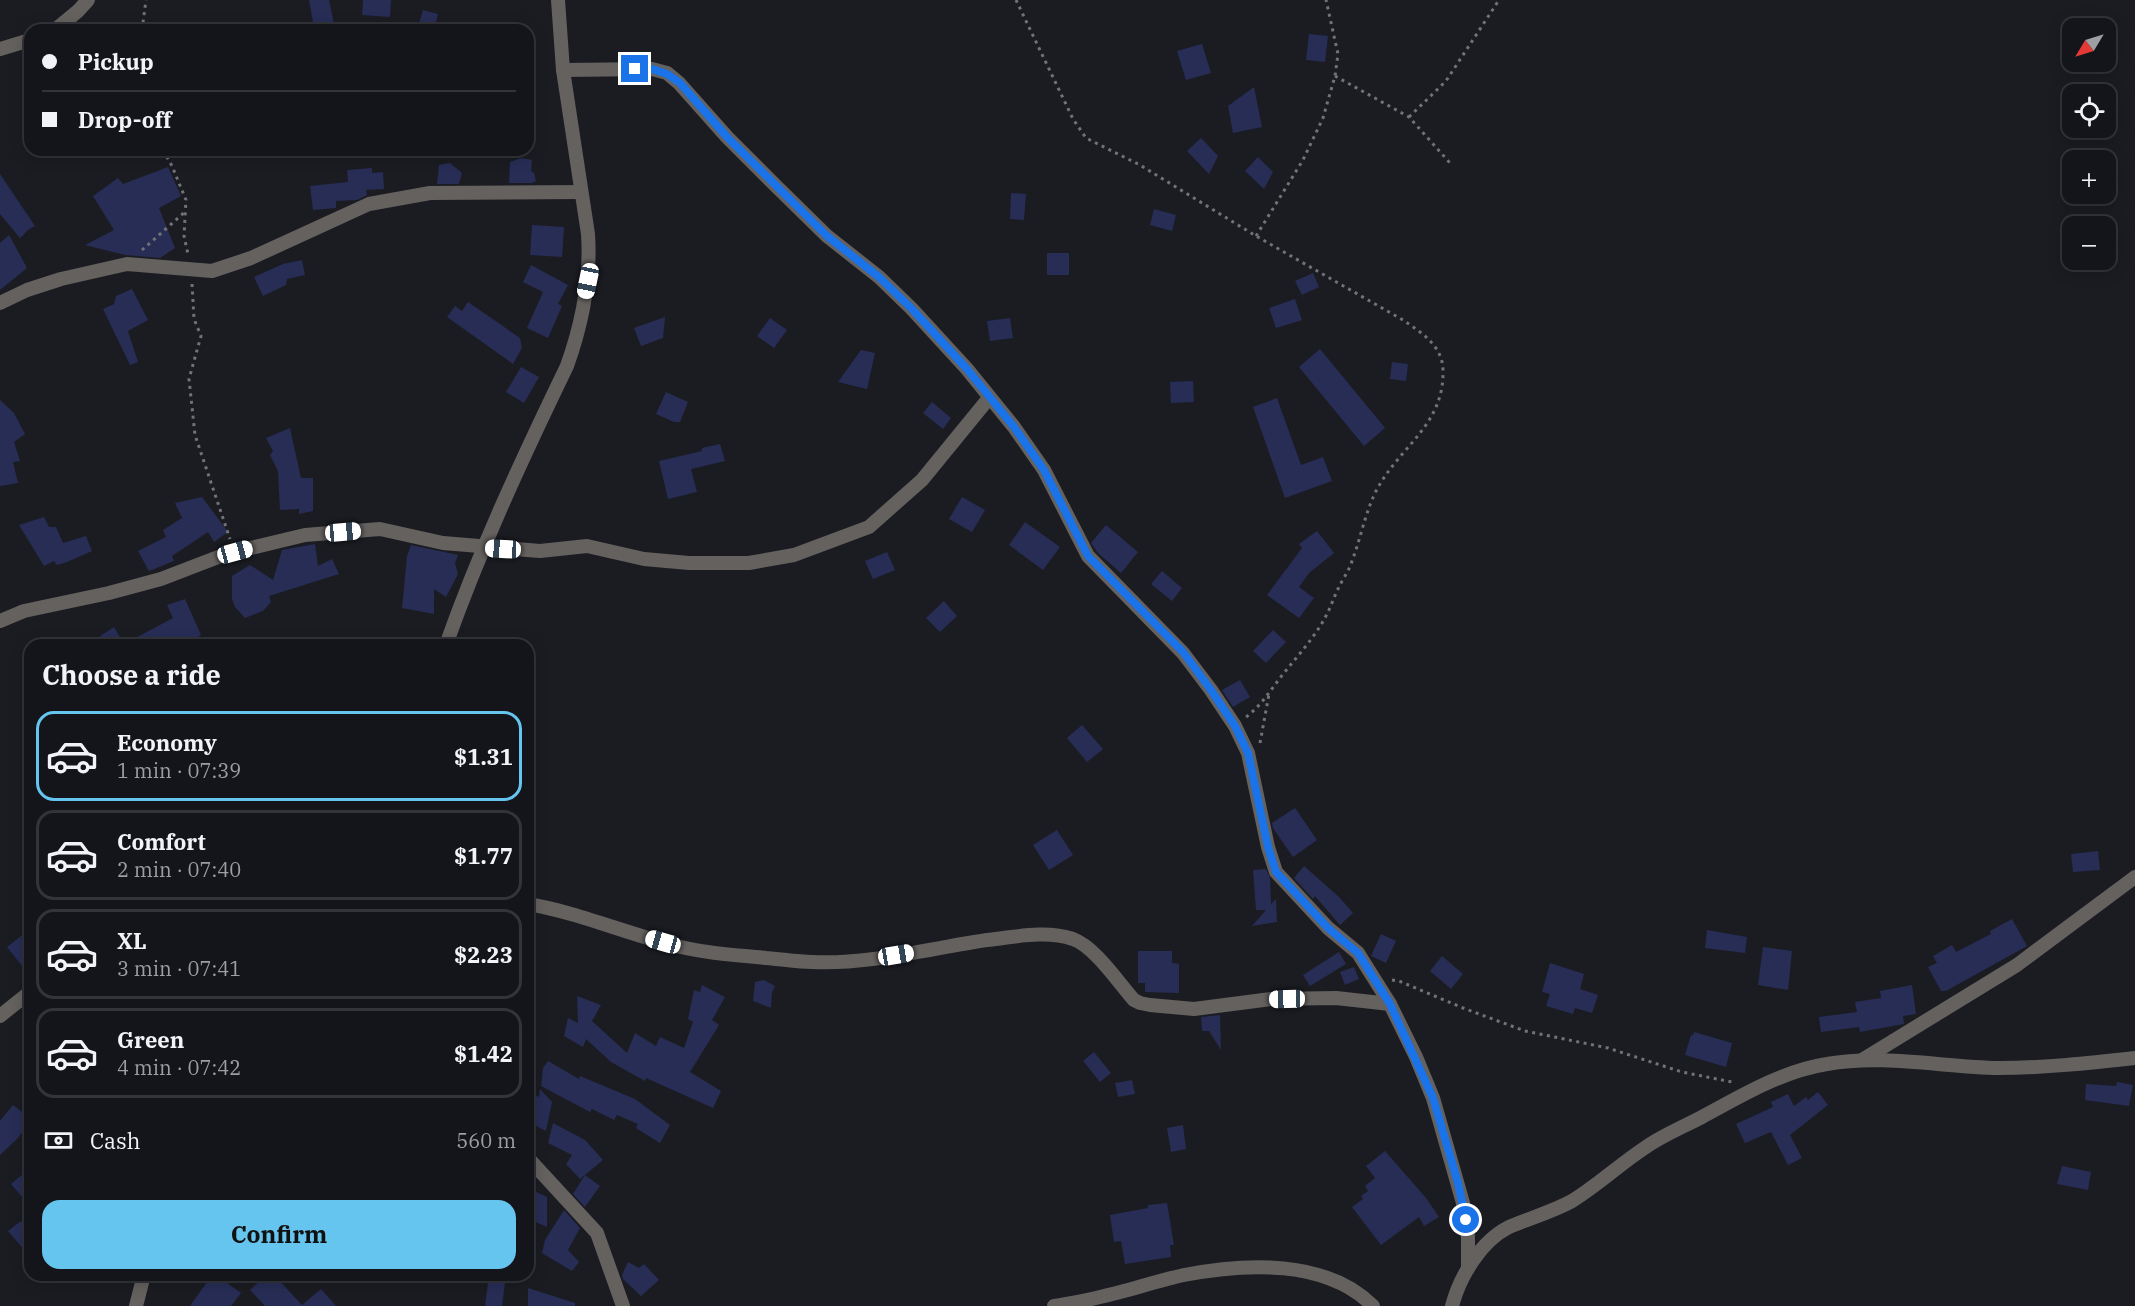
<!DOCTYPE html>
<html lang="en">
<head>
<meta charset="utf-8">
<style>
	body { margin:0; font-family:"IBM Plex Serif",serif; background:#212227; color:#f1f3f6; height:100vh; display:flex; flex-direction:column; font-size:22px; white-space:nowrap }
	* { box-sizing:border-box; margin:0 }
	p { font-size:20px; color:#9d9fa2 }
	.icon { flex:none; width:33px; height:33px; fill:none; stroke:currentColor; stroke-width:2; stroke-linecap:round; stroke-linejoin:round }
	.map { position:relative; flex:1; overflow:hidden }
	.sheet { position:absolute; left:24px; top:639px; width:510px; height:642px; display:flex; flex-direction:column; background:#14151a; border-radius:18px; box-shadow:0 3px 15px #0003,0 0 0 2px #333439 }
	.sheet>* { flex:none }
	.banner { position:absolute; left:24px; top:24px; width:510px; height:132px; border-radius:18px; box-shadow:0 3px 15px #0003,0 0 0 2px #333439; display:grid; align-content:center; height:132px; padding:0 18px; background:#14151a }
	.needle { width:39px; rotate:232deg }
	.controls { position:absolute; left:2062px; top:18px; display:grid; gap:12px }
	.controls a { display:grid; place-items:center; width:54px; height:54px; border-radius:12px; background:#14151a; box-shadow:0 3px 15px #0003,0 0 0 2px #333439; font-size:30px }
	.end { position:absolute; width:27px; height:27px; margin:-14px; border:8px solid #1a73e8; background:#fff; box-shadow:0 0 0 3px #fff }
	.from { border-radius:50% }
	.car { position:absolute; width:18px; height:36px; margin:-18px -9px; border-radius:8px; box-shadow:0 0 4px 2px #0007; background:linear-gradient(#fff 24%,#345 0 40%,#fff 0 76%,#345 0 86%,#fff 0) }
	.banner b { display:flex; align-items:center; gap:21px; height:57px; font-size:22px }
	.banner b+b { border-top:2px solid #333439 }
	.banner i { width:15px; height:15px; background:#f1f3f6 }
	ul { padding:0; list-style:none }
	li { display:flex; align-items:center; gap:18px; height:90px; margin:0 12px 9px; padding:0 6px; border:3px solid #333439; border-radius:18px }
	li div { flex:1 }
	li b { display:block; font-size:22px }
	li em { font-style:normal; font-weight:700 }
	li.selected { border-color:#65c5ee }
	li>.icon { width:54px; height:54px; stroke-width:1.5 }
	h2 { padding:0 18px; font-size:27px; line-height:72px }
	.pay { display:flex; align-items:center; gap:15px; height:66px; padding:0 18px; font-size:22px }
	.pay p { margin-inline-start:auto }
	.button { display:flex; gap:12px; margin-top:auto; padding:12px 18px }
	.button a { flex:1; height:69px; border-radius:18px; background:#65c5ee; color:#111; font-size:24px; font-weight:700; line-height:69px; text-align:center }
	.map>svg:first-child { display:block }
	.building { fill:#272d55 }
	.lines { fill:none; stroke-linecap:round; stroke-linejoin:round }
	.path { stroke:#727378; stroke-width:3; stroke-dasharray:3 4.5; stroke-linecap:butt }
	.street { stroke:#64615f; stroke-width:14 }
	.route { stroke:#1a73e8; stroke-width:8 }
</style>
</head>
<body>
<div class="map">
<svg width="2135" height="1306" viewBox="0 0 2135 1306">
	<rect width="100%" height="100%" fill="#1b1c22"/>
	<g class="building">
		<polygon points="309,0 329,0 334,24 314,28"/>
		<polygon points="363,0 391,0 390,17 362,15"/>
		<polygon points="423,10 438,14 434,30 417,30"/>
		<polygon points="1309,34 1328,36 1325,62 1306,60"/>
		<polygon points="1202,44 1211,73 1186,80 1177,51"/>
		<polygon points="1254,87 1262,127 1233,133 1228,106"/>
		<polygon points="1201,138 1218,156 1209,174 1187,151"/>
		<polygon points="1258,157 1273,172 1264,189 1245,171"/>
		<polygon points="521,158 532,160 531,171 534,173 536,181 532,183 509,183 510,162"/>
		<polygon points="450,163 462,173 459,184 437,184 439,165"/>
		<polygon points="168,167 181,196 159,208 175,248 160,258 125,255 85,245 114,230 93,196 118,178 123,184"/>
		<polygon points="372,168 372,173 383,172 384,189 366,190 367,195 357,200 336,201 336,208 313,210 310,186 348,182 347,170"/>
		<polygon points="0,174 35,226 29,229 20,238 0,214"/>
		<polygon points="1011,193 1026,194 1024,220 1010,219"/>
		<polygon points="1154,209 1176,215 1172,231 1150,225"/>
		<polygon points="532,225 564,227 562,257 530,255"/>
		<polygon points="9,235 27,268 0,290 0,243"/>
		<rect x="1047" y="253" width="22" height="22"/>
		<polygon points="302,260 305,275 287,279 286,285 263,296 254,277 283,264"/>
		<polygon points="531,265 568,285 558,304 562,306 548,338 527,328 543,292 523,282"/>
		<polygon points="1313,273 1319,287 1302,295 1295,281"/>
		<polygon points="132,289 148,320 128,331 138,362 130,365 103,309 114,304 116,296"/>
		<polygon points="1295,299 1302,320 1276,328 1269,308"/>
		<polygon points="468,302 520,338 522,348 513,364 447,317 455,306 462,311"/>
		<polygon points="665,317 663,338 641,346 634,328"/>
		<polygon points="770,318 787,330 774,348 757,336"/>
		<polygon points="1010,318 1013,338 990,341 987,321"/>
		<polygon points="1320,349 1385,428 1364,446 1299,367"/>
		<polygon points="861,350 875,353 867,389 838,382"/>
		<polygon points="1392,362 1408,364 1406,381 1390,379"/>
		<polygon points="521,367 539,377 524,403 506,392"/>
		<polygon points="1193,381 1194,402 1171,403 1170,382"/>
		<polygon points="666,392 688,402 680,422 674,422 656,414"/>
		<polygon points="1277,398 1301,465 1323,457 1332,481 1285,498 1253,407"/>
		<polygon points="0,400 14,413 25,434 14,442 20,461 13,462 18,483 0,486"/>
		<polygon points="932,402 951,418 943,429 923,413"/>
		<polygon points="290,428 301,478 313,478 313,511 299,514 299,509 280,510 278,471 270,455 273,451 266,438"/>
		<polygon points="720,444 725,461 691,469 697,492 668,499 659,461 702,451 702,448"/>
		<polygon points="202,497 228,532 214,542 208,532 172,556 174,561 149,571 138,551 166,537 163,530 182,518 175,503"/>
		<polygon points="962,497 985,510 972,532 949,519"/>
		<polygon points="44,517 49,527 56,527 63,543 86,536 92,551 67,562 57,565 54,561 44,566 19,525"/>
		<polygon points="1025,522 1060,547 1043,570 1009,545"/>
		<polygon points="1106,525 1138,552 1121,573 1098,553 1091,543"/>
		<polygon points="1317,531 1334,553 1309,573 1299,587 1314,598 1299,618 1267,595 1302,548 1299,544"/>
		<polygon points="315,544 318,566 332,559 339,574 269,596 271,602 263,611 245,618 235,607 232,599 232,576 250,565 273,580 282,550"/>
		<polygon points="411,545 458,555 455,563 458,574 446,597 434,589 434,614 402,608 407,556"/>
		<polygon points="887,552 895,570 873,579 865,561"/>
		<polygon points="1162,571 1182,588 1172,601 1151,584"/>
		<polygon points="185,599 201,635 194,640 196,645 87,645 114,627 124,644 173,618 167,605"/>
		<polygon points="944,601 957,616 940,632 926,618"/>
		<polygon points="1273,630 1286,642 1266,663 1253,651"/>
		<polygon points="1240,680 1250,697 1233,707 1222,690"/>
		<polygon points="1082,725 1103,749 1087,762 1067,738"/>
		<polygon points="1295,808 1317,840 1293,857 1273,828 1272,823"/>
		<polygon points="1057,830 1073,855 1049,870 1033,845"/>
		<polygon points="2098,851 2100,870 2073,872 2071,854"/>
		<polygon points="1304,866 1339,897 1353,913 1340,925 1315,896 1313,899 1294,878"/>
		<polygon points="1266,869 1270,878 1271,904 1276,899 1277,922 1252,926 1266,910 1256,910 1253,870"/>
		<polygon points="2012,919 2027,946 1946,991 1941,991 1928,967 1937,963 1933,956 1952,945 1956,952 1991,934 1990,931"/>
		<polygon points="30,929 30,976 7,947"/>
		<polygon points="1707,930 1747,937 1745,953 1705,948"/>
		<polygon points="1381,934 1396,941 1386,963 1371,956"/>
		<polygon points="1763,947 1792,951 1788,990 1758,985"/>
		<polygon points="1138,951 1172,951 1172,963 1179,964 1179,993 1145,992 1145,983 1138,983"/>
		<polygon points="1339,952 1346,964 1310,986 1303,975"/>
		<polygon points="1442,956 1463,974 1451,989 1430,971"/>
		<polygon points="1550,963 1584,974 1580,989 1598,995 1592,1013 1575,1008 1573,1014 1546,1006 1550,994 1542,992"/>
		<polygon points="1354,967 1359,979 1345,985 1340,972"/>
		<polygon points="764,980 775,986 772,992 771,1008 753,1001 755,982"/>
		<polygon points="702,985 725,997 712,1020 719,1025 690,1072 721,1091 713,1108 646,1078 645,1081 611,1062 586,1039 583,1047 564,1036 568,1018 578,1023 577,996 601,1005 592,1021 627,1053 635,1033 656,1046 660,1037 684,1048 693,1022 688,1019 694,990 700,992"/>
		<polygon points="1912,985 1916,1014 1903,1016 1904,1024 1860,1032 1859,1027 1821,1032 1819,1017 1857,1012 1855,1002 1881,998 1880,991"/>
		<polygon points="1220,1015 1221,1050 1209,1031 1202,1031 1201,1017"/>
		<polygon points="1694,1032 1732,1043 1726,1067 1685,1055 1691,1035 1693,1035"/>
		<polygon points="1094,1052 1111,1073 1100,1082 1083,1061"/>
		<polygon points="548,1061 579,1079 580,1076 635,1099 670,1125 660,1143 636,1128 638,1124 617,1115 614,1120 592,1109 590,1112 541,1086 543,1068"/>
		<polygon points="1132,1080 1135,1094 1118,1097 1115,1083"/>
		<polygon points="2117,1082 2133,1085 2129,1106 2085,1100 2086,1084 2116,1086"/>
		<polygon points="540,1089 552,1102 546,1131 528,1122 528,1103 531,1093 539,1097"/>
		<polygon points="1818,1092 1828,1105 1790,1135 1802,1158 1788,1165 1771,1132 1745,1143 1736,1124 1773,1107 1771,1102 1788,1094 1794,1106 1806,1097 1808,1100"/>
		<polygon points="13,1105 30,1118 30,1123 16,1140 0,1155 0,1121"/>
		<polygon points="553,1123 585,1140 603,1160 580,1179 566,1164 572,1155 548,1143"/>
		<polygon points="1183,1125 1186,1149 1171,1152 1167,1128"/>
		<polygon points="1385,1151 1426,1198 1439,1217 1424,1226 1419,1217 1381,1245 1352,1207 1363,1199 1361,1196 1368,1191 1365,1186 1375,1178 1366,1166"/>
		<polygon points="2062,1166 2091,1172 2088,1190 2057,1184"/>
		<polygon points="30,1168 30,1206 11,1184"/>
		<polygon points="585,1175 600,1186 585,1207 573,1194"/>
		<polygon points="532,1190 547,1197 547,1227 531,1220"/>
		<polygon points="1167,1203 1174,1245 1170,1245 1171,1257 1125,1264 1121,1241 1114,1242 1110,1215 1148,1208 1148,1205"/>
		<polygon points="564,1210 580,1228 568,1250 579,1262 572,1271 542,1253 545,1240"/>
		<polygon points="21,1221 30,1232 30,1257 8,1231"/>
		<polygon points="628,1262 639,1268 644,1264 659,1280 641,1296 623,1279 622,1275"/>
		<polygon points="212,1275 216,1275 241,1293 231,1306 190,1306"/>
		<polygon points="266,1275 274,1275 302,1305 321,1289 336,1306 265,1306 250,1290"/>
		<polygon points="489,1275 506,1275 502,1306 485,1306"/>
		<polygon points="528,1288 575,1303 575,1306 528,1306"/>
	</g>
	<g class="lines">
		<g class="path">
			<path d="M1016,0L1073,119L1086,138L1140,165L1256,236L1403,320C1422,333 1443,346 1443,371C1444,423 1403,445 1380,484C1366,507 1362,535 1352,561C1349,571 1342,580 1338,589C1334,597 1331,606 1327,614C1316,636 1299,654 1284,673C1271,689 1262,705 1246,717"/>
			<polyline points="142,30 146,0"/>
			<polyline points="1335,76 1409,117 1450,163"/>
			<polyline points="1409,117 1446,81 1499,0"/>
			<polyline points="163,150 172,166 186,200 184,236 188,254"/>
			<polyline points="1256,236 1303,160 1323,118 1335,76 1338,54 1326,0"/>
			<polyline points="142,250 186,211"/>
			<polyline points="192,284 194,319 201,336 189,379 195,435 230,539"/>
			<polyline points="1260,743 1269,694"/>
			<polyline points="1392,980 1399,981 1463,1008 1525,1031 1608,1048 1682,1072 1732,1082"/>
		</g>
		<g class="street">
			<polyline points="55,30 78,11 88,0"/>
			<polyline points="0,49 30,40"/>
			<polyline points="563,70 652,69 667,73 679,83 727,137 777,187 827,236 879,277 912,309 967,369 1014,427 1044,470 1088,556 1183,653 1211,690 1235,726 1248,753 1268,847 1276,872 1328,928 1358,953 1390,1004 1416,1057 1433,1098 1463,1203 1468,1237 1468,1268"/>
			<polyline points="0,303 27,290 61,279 127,264 212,271 251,258 369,204 430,193 581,192"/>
			<polyline points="0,621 24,611 109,593 161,579 226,554 305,535 380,529 443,543 540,551 587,546 644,559 689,563 749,563 794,555 869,527 922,480 989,398"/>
			<path d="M446,645C480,549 523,457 567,366C582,324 591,278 588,234L563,70L558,0"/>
			<path d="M528,904C581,913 629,935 681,947C709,954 737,955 766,958C781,959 797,962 812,962C867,965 932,948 987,940C1015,937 1046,930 1073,939C1095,947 1118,982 1134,1000L1140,1003L1150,1005L1194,1009L1271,999L1336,998L1390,1004"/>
			<polyline points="0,1016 30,992"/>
			<polyline points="1862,1060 2017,965 2135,877"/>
			<polyline points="528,1158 597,1233 623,1306"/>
			<polyline points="136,1306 144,1275"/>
			<path d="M1054,1306C1070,1303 1085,1301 1100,1297C1128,1291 1156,1281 1184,1275C1245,1263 1326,1259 1373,1306"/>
			<path d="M1452,1306C1460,1276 1481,1241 1509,1227C1530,1218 1552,1212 1572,1201C1598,1185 1620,1164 1646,1147C1663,1135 1683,1127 1702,1117C1741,1096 1782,1071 1827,1064C1883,1054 1942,1067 1999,1068C2044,1068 2090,1063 2135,1058"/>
		</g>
	</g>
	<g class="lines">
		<polyline class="route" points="635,69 652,69 667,74 680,83 727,137 827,236 879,277 912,309 967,369 1014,427 1044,470 1088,556 1183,652 1211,690 1235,726 1248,753 1268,847 1276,872 1328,928 1358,953 1390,1004 1433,1098 1458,1183 1466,1220"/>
	</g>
</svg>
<div class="controls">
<a><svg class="needle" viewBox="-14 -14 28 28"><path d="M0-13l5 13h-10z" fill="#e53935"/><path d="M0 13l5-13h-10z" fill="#9d9fa2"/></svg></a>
<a><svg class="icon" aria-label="locate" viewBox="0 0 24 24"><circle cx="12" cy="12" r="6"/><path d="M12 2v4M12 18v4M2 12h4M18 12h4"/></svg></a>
<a>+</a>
<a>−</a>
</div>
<i class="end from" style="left:1466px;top:1220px"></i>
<i class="end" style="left:635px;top:69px"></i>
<i class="car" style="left:588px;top:281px;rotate:192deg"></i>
<i class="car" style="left:343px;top:532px;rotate:85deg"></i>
<i class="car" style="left:503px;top:549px;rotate:273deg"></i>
<i class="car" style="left:235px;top:552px;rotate:75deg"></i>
<i class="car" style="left:663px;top:942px;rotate:286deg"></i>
<i class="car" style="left:896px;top:955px;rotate:80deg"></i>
<i class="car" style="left:1287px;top:999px;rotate:269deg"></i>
<div class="banner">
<b><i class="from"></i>Pickup</b>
<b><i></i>Drop-off</b>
</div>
<section class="sheet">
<h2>Choose a ride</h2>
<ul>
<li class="selected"><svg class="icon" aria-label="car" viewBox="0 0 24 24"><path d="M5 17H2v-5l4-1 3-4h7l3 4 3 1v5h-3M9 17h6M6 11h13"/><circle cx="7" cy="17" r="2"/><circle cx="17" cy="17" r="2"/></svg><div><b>Economy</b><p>1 min · 07:39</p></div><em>$1.31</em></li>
<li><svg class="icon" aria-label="car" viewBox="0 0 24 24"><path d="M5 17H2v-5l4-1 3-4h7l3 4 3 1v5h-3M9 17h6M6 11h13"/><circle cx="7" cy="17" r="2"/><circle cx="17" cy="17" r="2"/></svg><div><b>Comfort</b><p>2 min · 07:40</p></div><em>$1.77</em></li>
<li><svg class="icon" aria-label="car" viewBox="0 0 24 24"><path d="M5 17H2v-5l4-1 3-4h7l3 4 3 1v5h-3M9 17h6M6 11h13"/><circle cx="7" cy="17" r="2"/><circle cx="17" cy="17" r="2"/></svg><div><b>XL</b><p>3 min · 07:41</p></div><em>$2.23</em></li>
<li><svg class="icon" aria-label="car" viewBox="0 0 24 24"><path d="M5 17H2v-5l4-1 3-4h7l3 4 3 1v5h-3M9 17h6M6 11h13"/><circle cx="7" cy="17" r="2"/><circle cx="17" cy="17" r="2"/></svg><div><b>Green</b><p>4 min · 07:42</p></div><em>$1.42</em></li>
</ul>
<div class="pay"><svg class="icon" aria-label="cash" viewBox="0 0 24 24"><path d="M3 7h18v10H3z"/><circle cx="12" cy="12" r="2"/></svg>Cash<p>560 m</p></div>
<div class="button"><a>Confirm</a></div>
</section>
</div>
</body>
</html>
